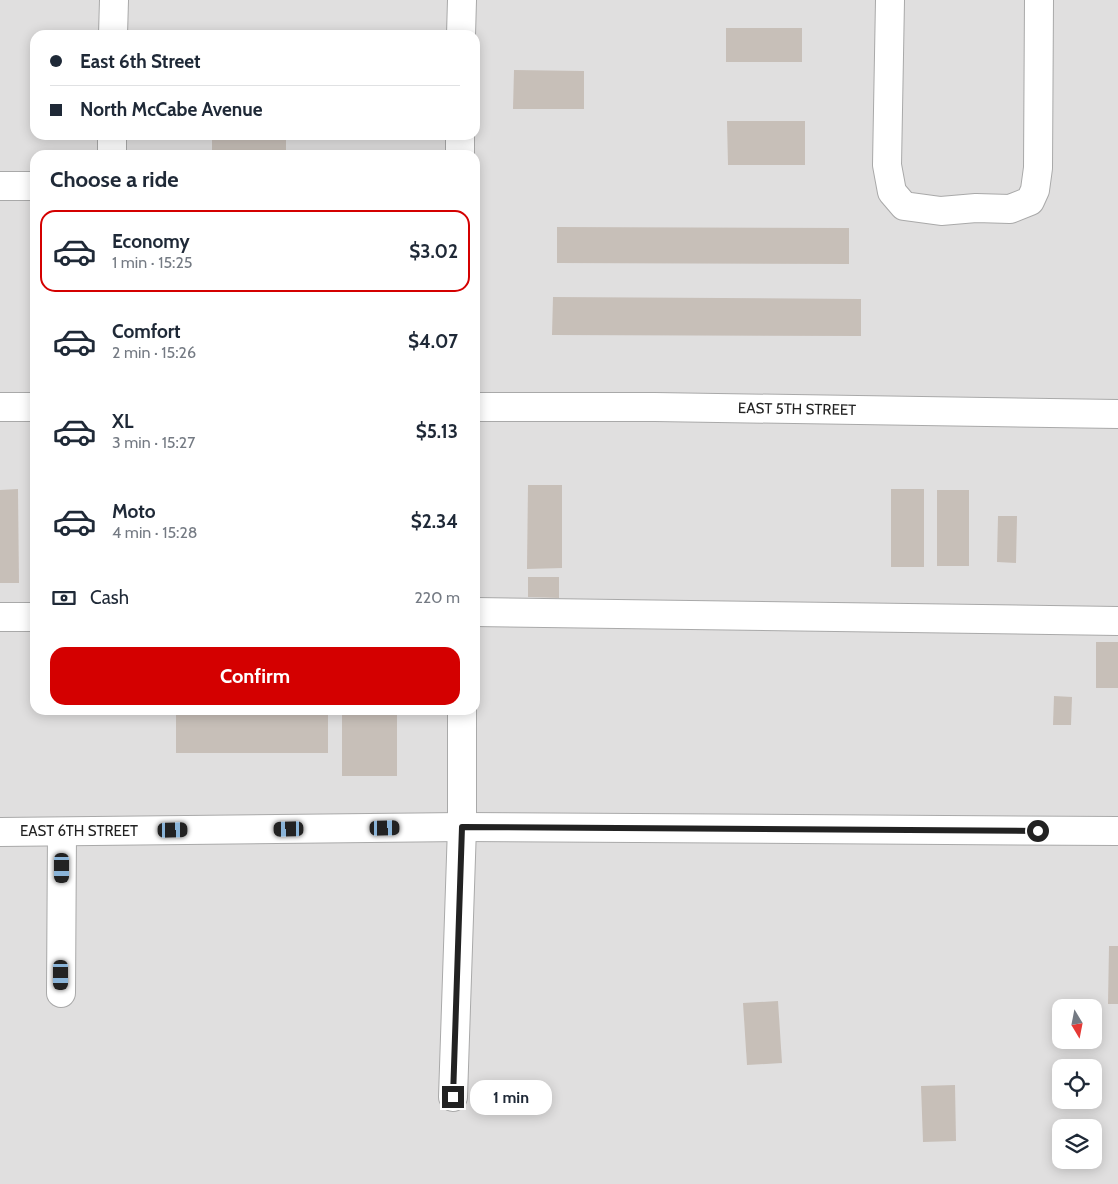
<!DOCTYPE html>
<html lang="en">
<head>
<meta charset="utf-8">
<style>
	body { margin:0; font-family:Cabin,sans-serif; background:#f2f2f3; color:#1f2937; height:100vh; display:flex; flex-direction:column; font-size:19px; white-space:nowrap }
	* { box-sizing:border-box; margin:0 }
	p { font-size:16px; color:#747a83 }
	.icon { flex:none; width:28px; height:28px; fill:none; stroke:currentColor; stroke-width:2; stroke-linecap:round; stroke-linejoin:round }
	.map { position:relative; flex:1; overflow:hidden }
	.drawer { position:absolute; left:30px; top:150px; width:450px; height:565px; display:flex; flex-direction:column; background:#fff; border-radius:15px; box-shadow:0 2px 12px #0003 }
	.drawer>* { flex:none }
	.guide { position:absolute; left:30px; top:30px; width:450px; height:110px; border-radius:15px; box-shadow:0 2px 12px #0003; display:grid; align-content:center; height:110px; padding:0 20px; background:#fff }
	.needle { width:32px; rotate:170deg }
	.controls { position:absolute; left:1052px; top:999px; display:grid; gap:10px }
	.controls a { display:grid; place-items:center; width:50px; height:50px; border-radius:10px; background:#fff; box-shadow:0 2px 12px #0003; font-size:25px }
	.end { position:absolute; width:22px; height:22px; margin:-11px; border:6px solid #222; background:#fff; box-shadow:0 0 0 2px #fff }
	.from { border-radius:50% }
	.bubble { position:absolute; height:35px; border-radius:15px; background:#fff; box-shadow:0 2px 12px #0003; font-size:16px; font-weight:700; line-height:35px; text-align:center }
	.car { position:absolute; width:15px; height:30px; margin:-15px -8px; border-radius:6px; box-shadow:0 0 4px 1px #0007; background:linear-gradient(#222 24%,#8ab4d8 0 40%,#222 0 76%,#8ab4d8 0 86%,#222 0) }
	.guide b { display:flex; align-items:center; gap:18px; height:48px; font-size:19px }
	.guide b+b { border-top:1px solid #e0e1e3 }
	.guide i { width:12px; height:12px; background:#1f2937 }
	ul { padding:0; list-style:none }
	li { display:flex; align-items:center; gap:15px; height:82px; margin:0 10px 8px; padding:0 10px; border:2px solid transparent; border-radius:15px }
	li div { flex:1 }
	li b { display:block; font-size:19px }
	li em { font-style:normal; font-weight:700 }
	li.current { border-color:#d40000 }
	li>.icon { width:45px; height:45px; stroke-width:1.5 }
	h2 { padding:0 20px; font-size:22px; line-height:60px }
	.pay { display:flex; align-items:center; gap:12px; height:55px; padding:0 20px; font-size:19px }
	.pay p { margin-inline-start:auto }
	.primary-button { display:flex; gap:10px; margin-top:auto; padding:10px 20px }
	.primary-button a { flex:1; height:58px; border-radius:15px; background:#d40000; color:#fff; font-size:20px; font-weight:700; line-height:58px; text-align:center }
	.map>svg:first-child { display:block }
	.residential { fill:#e0dfdf; fill-rule:evenodd }
	.building { fill:#c7bfb8 }
	.lines { fill:none; stroke-linecap:round; stroke-linejoin:round }
	.minor-casing { stroke:#a9a9a9; stroke-width:30 }
	.minor { stroke:#fff; stroke-width:28 }
	.route { stroke:#222; stroke-width:6 }
	.labels { text-anchor:middle; stroke-width:4; stroke-linejoin:round; paint-order:stroke }
	.street-label { font-size:15px; fill:#222; stroke:#fff }
</style>
</head>
<body>
<div class="map">
<svg width="1118" height="1184" viewBox="0 0 1118 1184">
	<rect width="100%" height="100%" fill="#f2efe9"/>
	<path class="residential" d="M0,0H1118V1184H0ZM35,35H475V135H35ZM35,155H475V710H35ZM1061,1008H1094V1040H1061ZM1061,1068H1094V1100H1061ZM1061,1128H1094V1160H1061Z"/>
	<g class="building">
		<rect x="726" y="28" width="76" height="34"/>
		<polygon points="514,70 584,71 584,109 513,109"/>
		<polygon points="727,121 805,121 805,165 728,165"/>
		<rect x="212" y="135" width="74" height="20"/>
		<polygon points="557,227 849,228 849,264 557,263"/>
		<polygon points="553,297 861,299 861,336 552,335"/>
		<polygon points="528,485 562,485 562,568 527,569"/>
		<polygon points="18,489 19,583 0,583 0,490"/>
		<rect x="891" y="489" width="33" height="78"/>
		<rect x="937" y="490" width="32" height="76"/>
		<polygon points="998,516 1017,516 1016,563 997,562"/>
		<polygon points="528,577 559,577 559,598 528,597"/>
		<rect x="1096" y="642" width="22" height="46"/>
		<polygon points="1054,696 1072,697 1071,725 1053,725"/>
		<rect x="176" y="710" width="152" height="43"/>
		<rect x="342" y="710" width="55" height="66"/>
		<polygon points="1109,946 1118,946 1118,1004 1108,1004"/>
		<polygon points="778,1001 782,1063 747,1065 743,1003"/>
		<polygon points="955,1085 956,1141 923,1142 921,1086"/>
	</g>
	<g class="lines">
		<defs>
			<g id="minor">
				<polyline points="890,0 887,165 892,192 904,206 941,211 976,208 1010,209 1030,201 1035,190 1038,168 1039,0"/>
				<polyline points="113,35 114,0"/>
				<polyline points="461,35 462,0"/>
				<polyline points="112,155 112,135"/>
				<polyline points="460,155 460,135"/>
				<polyline points="0,186 35,186"/>
				<polyline points="0,407 35,407"/>
				<polyline points="475,407 655,407 1118,414"/>
				<polyline points="475,612 1118,621"/>
				<polyline points="0,617 35,617"/>
				<polyline points="0,832 462,827 1118,831"/>
				<polyline points="61,993 62,832"/>
				<polyline points="453,1097 462,827 462,710"/>
			</g>
		</defs>
		<use href="#minor" class="minor-casing"/>
		<use href="#minor" class="minor"/>
	</g>
	<g class="lines">
		<polyline class="route" points="453,1097 462,827 1038,831"/>
	</g>
	<g class="labels">
		<g class="street-label">
			<text transform="translate(797 409) rotate(1)" y="5">EAST 5TH STREET</text>
			<text x="79" y="836">EAST 6TH STREET</text>
		</g>
	</g>
</svg>
<div class="controls">
<a><svg class="needle" viewBox="-14 -14 28 28"><path d="M0-13l5 13h-10z" fill="#e53935"/><path d="M0 13l5-13h-10z" fill="#747a83"/></svg></a>
<a><svg class="icon" aria-label="locate" viewBox="0 0 24 24"><circle cx="12" cy="12" r="6"/><path d="M12 2v4M12 18v4M2 12h4M18 12h4"/></svg></a>
<a><svg class="icon" aria-label="layers" viewBox="0 0 24 24"><path d="M12 4l9 5-9 5-9-5zM3 14l9 5 9-5"/></svg></a>
</div>
<i class="end from" style="left:1038px;top:831px"></i>
<i class="end" style="left:453px;top:1097px"></i>
<div class="bubble" style="left:470px;top:1080px;width:82px">1 min</div>
<i class="car" style="left:385px;top:828px;rotate:89deg"></i>
<i class="car" style="left:289px;top:829px;rotate:269deg"></i>
<i class="car" style="left:173px;top:830px;rotate:89deg"></i>
<i class="car" style="left:62px;top:868px;rotate:180deg"></i>
<i class="car" style="left:61px;top:975px;rotate:180deg"></i>
<div class="guide">
<b><i class="from"></i>East 6th Street</b>
<b><i></i>North McCabe Avenue</b>
</div>
<section class="drawer">
<h2>Choose a ride</h2>
<ul>
<li class="current"><svg class="icon" aria-label="car" viewBox="0 0 24 24"><path d="M5 17H2v-5l4-1 3-4h7l3 4 3 1v5h-3M9 17h6M6 11h13"/><circle cx="7" cy="17" r="2"/><circle cx="17" cy="17" r="2"/></svg><div><b>Economy</b><p>1 min · 15:25</p></div><em>$3.02</em></li>
<li><svg class="icon" aria-label="car" viewBox="0 0 24 24"><path d="M5 17H2v-5l4-1 3-4h7l3 4 3 1v5h-3M9 17h6M6 11h13"/><circle cx="7" cy="17" r="2"/><circle cx="17" cy="17" r="2"/></svg><div><b>Comfort</b><p>2 min · 15:26</p></div><em>$4.07</em></li>
<li><svg class="icon" aria-label="car" viewBox="0 0 24 24"><path d="M5 17H2v-5l4-1 3-4h7l3 4 3 1v5h-3M9 17h6M6 11h13"/><circle cx="7" cy="17" r="2"/><circle cx="17" cy="17" r="2"/></svg><div><b>XL</b><p>3 min · 15:27</p></div><em>$5.13</em></li>
<li><svg class="icon" aria-label="car" viewBox="0 0 24 24"><path d="M5 17H2v-5l4-1 3-4h7l3 4 3 1v5h-3M9 17h6M6 11h13"/><circle cx="7" cy="17" r="2"/><circle cx="17" cy="17" r="2"/></svg><div><b>Moto</b><p>4 min · 15:28</p></div><em>$2.34</em></li>
</ul>
<div class="pay"><svg class="icon" aria-label="cash" viewBox="0 0 24 24"><path d="M3 7h18v10H3z"/><circle cx="12" cy="12" r="2"/></svg>Cash<p>220 m</p></div>
<div class="primary-button"><a>Confirm</a></div>
</section>
</div>
</body>
</html>
